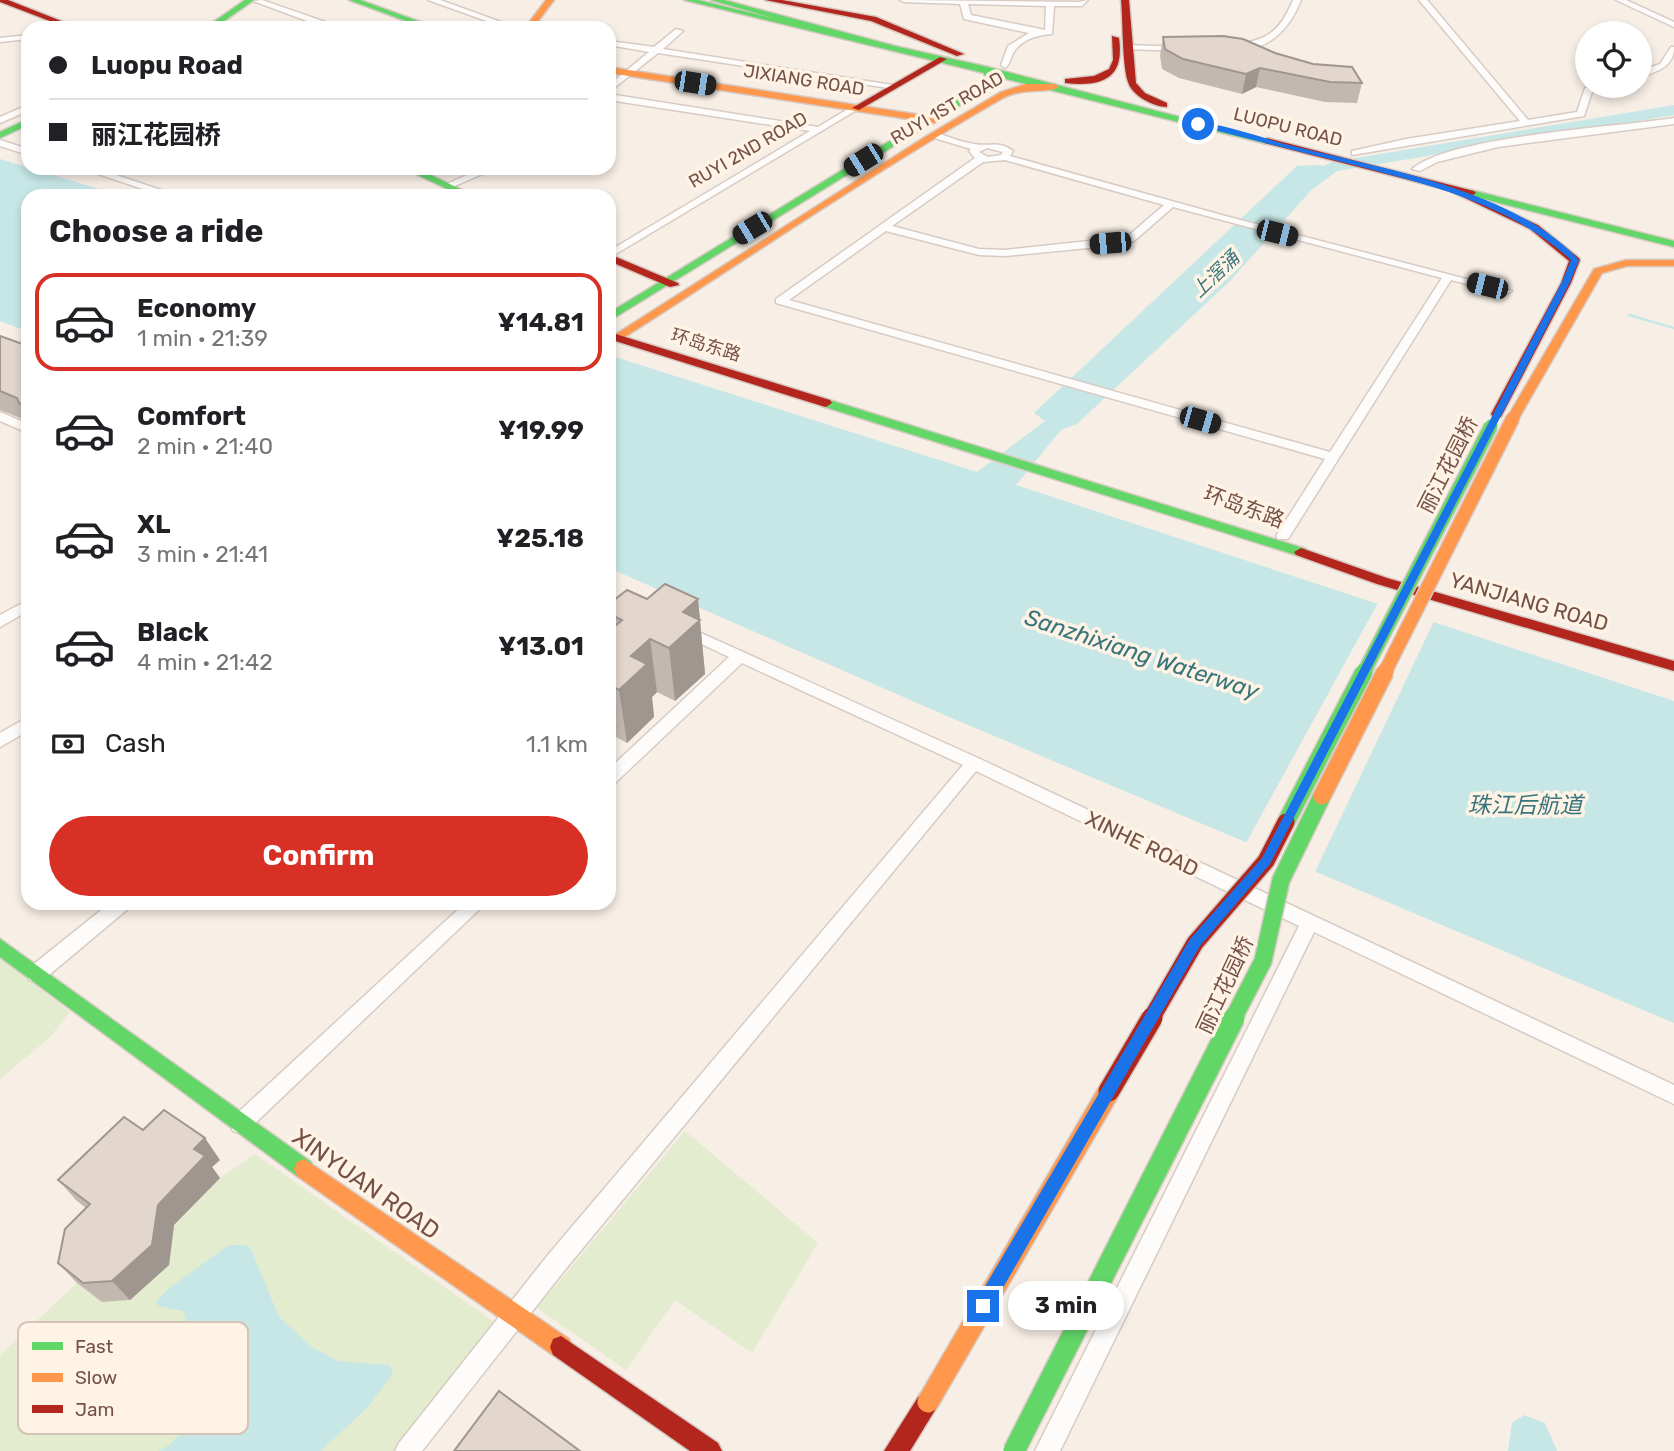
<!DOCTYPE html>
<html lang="en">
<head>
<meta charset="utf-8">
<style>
	body { margin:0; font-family:Rubik,"Noto Sans SC",sans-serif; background:#f6f6f6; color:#202124; height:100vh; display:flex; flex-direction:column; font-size:26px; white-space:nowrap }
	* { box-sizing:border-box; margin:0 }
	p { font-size:23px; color:#757577 }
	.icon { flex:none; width:38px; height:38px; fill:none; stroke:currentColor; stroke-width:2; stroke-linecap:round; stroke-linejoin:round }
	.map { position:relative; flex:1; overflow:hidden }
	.sheet { position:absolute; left:21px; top:189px; width:595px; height:721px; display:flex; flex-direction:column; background:#fff; border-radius:21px; box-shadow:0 4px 10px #0003 }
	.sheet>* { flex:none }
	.top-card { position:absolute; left:21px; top:21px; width:595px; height:154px; border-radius:21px; box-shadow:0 4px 10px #0003; display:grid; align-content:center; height:154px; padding:0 28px; background:#fff }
	.fabs { position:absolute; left:1575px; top:21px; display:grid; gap:14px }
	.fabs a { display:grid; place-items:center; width:77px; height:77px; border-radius:50%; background:#fff; box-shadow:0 4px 10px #0003; font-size:35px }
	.end { position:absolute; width:32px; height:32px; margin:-16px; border:9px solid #1a73e8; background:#fff; box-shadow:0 0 0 4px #fff }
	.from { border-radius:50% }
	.bubble { position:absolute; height:49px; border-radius:24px; background:#fff; box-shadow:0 4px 10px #0003; font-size:23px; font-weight:700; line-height:49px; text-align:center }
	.car { position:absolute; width:21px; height:42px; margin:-21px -10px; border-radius:9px; box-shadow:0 0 5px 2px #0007; background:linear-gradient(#222 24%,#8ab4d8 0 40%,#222 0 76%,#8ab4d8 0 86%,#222 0) }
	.top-card b { display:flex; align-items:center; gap:24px; height:66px; font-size:26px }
	.top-card b+b { border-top:2px solid #e0e0e0 }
	.top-card i { width:18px; height:18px; background:#202124 }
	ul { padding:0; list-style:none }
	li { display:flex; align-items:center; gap:21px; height:98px; margin:0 14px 10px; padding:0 14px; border:4px solid transparent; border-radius:21px }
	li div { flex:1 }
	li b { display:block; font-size:26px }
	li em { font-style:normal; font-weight:700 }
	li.selected { border-color:#d93025 }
	li>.icon { width:63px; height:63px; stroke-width:1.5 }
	h2 { padding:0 28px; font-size:32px; line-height:84px }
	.pay { display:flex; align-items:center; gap:18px; height:77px; padding:0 28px; font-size:26px }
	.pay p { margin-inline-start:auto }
	.button { display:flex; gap:14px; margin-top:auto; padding:14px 28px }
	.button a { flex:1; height:80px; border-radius:42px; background:#d93025; color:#fff; font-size:28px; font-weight:700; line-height:80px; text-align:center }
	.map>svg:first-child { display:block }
	.green { fill:#e3ecce }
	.water { fill:#c7e7e7 }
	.pier { fill:#f7eee5 }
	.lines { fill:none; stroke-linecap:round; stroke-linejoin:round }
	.stream { stroke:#c7e7e7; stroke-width:2.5 }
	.river { fill:#c7e7e7; fill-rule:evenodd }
	.street-casing { stroke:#d8cbc4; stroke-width:3 }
	.fast-casing { stroke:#d6cac2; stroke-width:3 }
	.slow-casing { stroke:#d6cac2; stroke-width:3 }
	.jam-casing { stroke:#d6cac2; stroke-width:3 }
	.street { fill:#fefcfb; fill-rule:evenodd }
	.fast { fill:#63d668; fill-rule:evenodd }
	.slow { fill:#ff974d; fill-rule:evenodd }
	.jam { fill:#b3261e; fill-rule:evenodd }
	.fast-bridge-far2-casing { stroke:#d6cac2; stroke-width:16; stroke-linecap:butt }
	.fast-bridge-far1-casing { stroke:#d6cac2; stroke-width:20; stroke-linecap:butt }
	.fast-bridge-casing { stroke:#d6cac2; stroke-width:24; stroke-linecap:butt }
	.slow-bridge-far2-casing { stroke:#d6cac2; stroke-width:16; stroke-linecap:butt }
	.slow-bridge-far1-casing { stroke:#d6cac2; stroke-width:20; stroke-linecap:butt }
	.slow-bridge-casing { stroke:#d6cac2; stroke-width:24; stroke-linecap:butt }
	.jam-bridge-far1-casing { stroke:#d6cac2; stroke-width:20; stroke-linecap:butt }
	.jam-bridge-casing { stroke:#d6cac2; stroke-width:24; stroke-linecap:butt }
	.fast-bridge-far2 { stroke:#63d668; stroke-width:13 }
	.fast-bridge-far1 { stroke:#63d668; stroke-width:17 }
	.fast-bridge { stroke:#63d668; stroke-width:21 }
	.slow-bridge-far2 { stroke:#ff974d; stroke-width:13 }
	.slow-bridge-far1 { stroke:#ff974d; stroke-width:17 }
	.slow-bridge { stroke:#ff974d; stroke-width:21 }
	.jam-bridge-far1 { stroke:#b3261e; stroke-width:17 }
	.jam-bridge { stroke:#b3261e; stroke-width:21 }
	.wall { fill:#c3b8b0 }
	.shaded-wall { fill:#9f9690 }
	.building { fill:#e3d6cd; stroke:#9f9690; stroke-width:2 }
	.route { fill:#1a73e8 }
	.labels { text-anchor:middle; stroke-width:7; stroke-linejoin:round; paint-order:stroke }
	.far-street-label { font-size:18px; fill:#755245; stroke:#fff3e6 }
	.far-water-label { font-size:19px; font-style:italic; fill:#38767c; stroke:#fff3e6 }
	.street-label { font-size:21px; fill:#755245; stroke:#fff3e6 }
	.water-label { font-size:23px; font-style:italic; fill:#38767c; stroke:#fff3e6 }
	.near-street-label { font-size:24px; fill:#755245; stroke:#fff3e6 }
	.key { fill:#fff3e6; stroke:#d6c3b6; stroke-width:2 }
	.key-label { font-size:19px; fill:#755245 }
</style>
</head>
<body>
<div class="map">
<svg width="1674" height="1451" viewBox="0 0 1674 1451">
	<rect width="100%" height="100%" fill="#f7eee5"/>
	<g class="green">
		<polygon points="0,957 70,1012 49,1038 0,1079"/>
		<polygon points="685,1131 818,1243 752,1353 675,1300 626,1370 537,1308"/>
		<polygon points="255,1154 504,1329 407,1451 0,1451 0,1355 77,1283 102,1302 220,1178"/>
	</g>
	<g class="water">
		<polygon points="0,159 122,196 28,196 28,332 0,321"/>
		<polygon points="1318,165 1332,167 1230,281 1077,424 1061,430 1016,485 1674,701 1674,1023 949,717 609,568 609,355 977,472 1045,421 1034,413 1297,166"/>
		<polygon points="229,1245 246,1245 251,1249 279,1317 312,1347 338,1361 390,1365 393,1374 369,1406 321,1451 158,1451 168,1446 185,1429 197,1375 195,1350 183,1311 158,1306 156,1302 168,1289"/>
		<polygon points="1524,1415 1545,1423 1557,1451 1508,1451 1512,1423"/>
	</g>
	<polygon class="pier" points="1379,601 1435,619 1314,874 1245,845"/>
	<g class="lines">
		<polyline class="stream" points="1629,315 1674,328"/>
		<polygon class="river" points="1674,105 1674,115 1337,171 1309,192 1297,192 1294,188 1309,173 1332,162"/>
		<defs>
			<g id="street">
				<polygon points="262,0 337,26 338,28 326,28 253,1"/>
				<polygon points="428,0 440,0 518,28 506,28"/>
				<path d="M900,0L1079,2L1088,0L1082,6H1054L1052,34C1039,35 1025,38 1016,49C1010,55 1012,63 1005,68L1001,65L1008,46L1029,33L964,19L960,4L904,2ZM968,4L1046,6L1045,30L971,15Z"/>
				<path d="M1293,0H1301C1289,31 1267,52 1232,50V46C1267,39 1279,34 1293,0Z"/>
				<polygon points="1419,0 1427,0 1528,120 1577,112 1585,88 1606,86 1592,92 1584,116 1352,155 1352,151 1406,139 1520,121"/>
				<polygon points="1616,0 1626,0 1674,22 1674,27"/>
				<polygon points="676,29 683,31 663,49 899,86 895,89 658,53 609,92 609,85 649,52 609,45 609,41 654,47"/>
				<polygon points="28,35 28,39 0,42 0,38"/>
				<polygon points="1128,45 1182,47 1186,49 1182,51 1125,49 1124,47"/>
				<path d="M1671,47H1674C1674,67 1657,72 1640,77V71L1660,64Z"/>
				<polygon points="609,94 818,127 853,106 860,108 609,258 609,251 810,131 609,100"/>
				<polygon points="28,105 28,111 0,123 0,117"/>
				<path d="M1674,118V124L1498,147L1437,162L1420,171L1412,169C1450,136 1618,127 1674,118Z"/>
				<path d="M934,132C947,136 960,142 974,144C988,147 999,140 1013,151L1010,156L1229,217L1512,291L1507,294L1451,280L1288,539H1278L1276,536L1325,459L776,303V299L975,158L969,151L971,149L931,137L929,135ZM987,148L1003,152L1001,155L988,157L979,152ZM1005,160L1164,205L1127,237L1005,250L979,249L892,226L983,162ZM1173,207L1442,278L1330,452L789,300L886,231L979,255L1005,256L1109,246L1134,241Z"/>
				<polygon points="0,140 28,149 28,155 0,146"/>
				<polygon points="80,168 95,168 179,196 164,196"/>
				<polygon points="483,168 496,168 450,188 442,186"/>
				<polygon points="0,412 28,424 28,433 0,421"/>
				<polygon points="28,600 28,611 0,627 0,615"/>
				<polygon points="681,624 980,759 1674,1085 1674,1104 1314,932 1060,1451 1035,1451 1299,926 976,771 564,1271 422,1451 395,1451 399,1443 548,1255 963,765 742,663 615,783 609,785 609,769 729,657 676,632 674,629 676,626"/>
				<polygon points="28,717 28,731 0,747 0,733"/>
				<polygon points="110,903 132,903 129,908 43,980 36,982 29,980 27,974 29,968"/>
				<polygon points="465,903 486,903 247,1131 240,1133 233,1131 230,1124 233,1117"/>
			</g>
			<g id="fast">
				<polygon points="245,0 254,0 214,28 205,28"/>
				<polygon points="349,0 360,0 437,28 425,28"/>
				<polygon points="684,0 698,0 776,19 711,0 724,0 895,46 988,67 1272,141 1267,144 994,76 993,85 609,321 609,313 986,82 984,73"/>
				<polygon points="28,119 28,125 0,138 0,132"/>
				<polygon points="403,168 416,168 475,196 462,196"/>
				<polygon points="1471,190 1674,241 1674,247 1468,195 1466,193"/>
				<polygon points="826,399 1306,549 1308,552 1306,555 1296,555 822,406 820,403"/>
				<polygon points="0,939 311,1162 314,1169 311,1176 304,1179 297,1176 0,957"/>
			</g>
			<g id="slow">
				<polygon points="546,0 554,0 533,28 525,28"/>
				<polygon points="609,67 934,117 939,120 934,123 609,73"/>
				<path d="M1026,84H1055L1059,87C1048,94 1023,87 1003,98C872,173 747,259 620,340L610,338L925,137L1001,92Z"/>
				<polygon points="1626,260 1674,260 1674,266 1627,266 1602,273 1519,418 1517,421 1509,421 1507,418 1594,269"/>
				<polygon points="304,1159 569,1339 572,1347 569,1355 561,1358 553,1355 297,1176 294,1169 297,1162"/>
			</g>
			<g id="jam">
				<polygon points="0,0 8,0 79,28 68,28 0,2"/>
				<polygon points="765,0 782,0 876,17 964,54 957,56 871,21"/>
				<path d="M1121,0H1129L1136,83L1145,93L1167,103V107C1154,107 1132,96 1128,82C1122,65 1123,20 1121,0Z"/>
				<path d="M1112,36L1119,38C1125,79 1102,87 1065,83V79L1094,76L1109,69L1113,60Z"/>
				<polygon points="940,57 947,59 859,110 852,108"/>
				<polygon points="1267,138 1474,191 1476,193 1473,195 1538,225 1579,258 1580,260 1571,283 1501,417 1493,417 1491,414 1561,283 1569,261 1530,229 1448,190 1264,143 1262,141"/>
				<polygon points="609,254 678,283 679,285 670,287 609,261"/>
				<polygon points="609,332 830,400 832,403 826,407 822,406 609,339"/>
				<polygon points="1301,548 1387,578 1674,661 1674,671 1377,584 1296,555 1294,552"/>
				<polygon points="561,1336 718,1443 722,1451 690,1451 553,1355 550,1347 553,1339"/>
				<polygon points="928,1390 936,1394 940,1402 910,1451 884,1451 920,1394"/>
			</g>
		</defs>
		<use href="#street" class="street-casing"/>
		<use href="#fast" class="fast-casing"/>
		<use href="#slow" class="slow-casing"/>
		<use href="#jam" class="jam-casing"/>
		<use href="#street" class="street"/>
		<use href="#fast" class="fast"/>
		<use href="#slow" class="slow"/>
		<use href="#jam" class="jam"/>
		<defs>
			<polyline id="fast-bridge-far2" points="1363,674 1491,426"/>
			<g id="fast-bridge-far1">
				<polyline points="1286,822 1364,672"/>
				<polyline points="1233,1019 1263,961 1281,880 1322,796"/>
			</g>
			<polyline id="fast-bridge" points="1014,1451 1234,1018"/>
			<polyline id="slow-bridge-far2" points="1384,674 1513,418"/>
			<polyline id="slow-bridge-far1" points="1322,796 1385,672"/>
			<polyline id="slow-bridge" points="928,1402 1109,1091"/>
			<polyline id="jam-bridge-far1" points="1151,1019 1195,943 1266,861 1286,822"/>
			<polyline id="jam-bridge" points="1109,1091 1152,1018"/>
		</defs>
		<use href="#fast-bridge-far2" class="fast-bridge-far2-casing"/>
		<use href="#fast-bridge-far1" class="fast-bridge-far1-casing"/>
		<use href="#fast-bridge" class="fast-bridge-casing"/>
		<use href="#slow-bridge-far2" class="slow-bridge-far2-casing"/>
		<use href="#slow-bridge-far1" class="slow-bridge-far1-casing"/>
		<use href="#slow-bridge" class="slow-bridge-casing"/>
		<use href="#jam-bridge-far1" class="jam-bridge-far1-casing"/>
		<use href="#jam-bridge" class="jam-bridge-casing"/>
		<use href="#fast-bridge-far2" class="fast-bridge-far2"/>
		<use href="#fast-bridge-far1" class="fast-bridge-far1"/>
		<use href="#fast-bridge" class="fast-bridge"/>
		<use href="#slow-bridge-far2" class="slow-bridge-far2"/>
		<use href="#slow-bridge-far1" class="slow-bridge-far1"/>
		<use href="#slow-bridge" class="slow-bridge"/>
		<use href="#jam-bridge-far1" class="jam-bridge-far1"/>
		<use href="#jam-bridge" class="jam-bridge"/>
	</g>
	<g class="wall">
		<polygon points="1163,37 1275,53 1362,83 1357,103 1325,102 1256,87 1242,94 1179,78 1162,69 1160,56"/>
		<polygon points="0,336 28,346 28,421 0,410"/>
		<polygon points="647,599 698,599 705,674 675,701 657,692 652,697 654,717 627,743 609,733 609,604"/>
		<polygon points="143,1130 220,1160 212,1167 220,1178 174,1225 169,1265 130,1300 102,1302 77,1283 58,1263 86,1208 77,1201 58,1180"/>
	</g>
	<g class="shaded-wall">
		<polygon points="1260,68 1256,87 1242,94 1246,74"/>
		<polygon points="698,599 705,674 675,701 669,648 683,612"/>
		<polygon points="650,639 657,692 652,697 654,717 627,743 619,690 631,656"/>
		<polygon points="205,1138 220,1160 212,1167 220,1178 174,1225 169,1265 130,1300 112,1281 158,1205 194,1149"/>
	</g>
	<g class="building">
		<polygon points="1223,36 1243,39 1275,53 1313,64 1352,67 1362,83 1330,82 1260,68 1246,74 1183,59 1165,49 1163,37"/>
		<polygon points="0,336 28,346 28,407 19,403 17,398 0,391"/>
		<polygon points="665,584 698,599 683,612 700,620 669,648 650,639 631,656 647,664 619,690 609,685 609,631 622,620 609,614 609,604 627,590 647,599"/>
		<polygon points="164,1110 205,1138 194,1149 205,1156 158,1205 152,1245 112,1281 83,1283 58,1263 65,1229 90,1204 58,1180 124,1117 143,1130"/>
		<polygon points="499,1391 580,1451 454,1451"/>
	</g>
	<path class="route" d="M1195,122C1223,123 1261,138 1289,145C1379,168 1513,189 1579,260L1570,282L1270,864L1200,946L989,1312L983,1314L977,1312L975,1306L977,1300L1190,939L1262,858L1562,282L1571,260C1509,203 1426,184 1346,163C1296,151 1246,138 1195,125Z"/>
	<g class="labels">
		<g class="far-street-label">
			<text transform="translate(804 80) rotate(9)" y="6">JIXIANG ROAD</text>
			<text transform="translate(947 108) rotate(-30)" y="6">RUYI 1ST ROAD</text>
			<text transform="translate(1288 127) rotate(14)" y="6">LUOPU ROAD</text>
			<text transform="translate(748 150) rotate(-30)" y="6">RUYI 2ND ROAD</text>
			<text transform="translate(706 345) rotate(17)" y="6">环岛东路</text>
		</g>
		<g class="far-water-label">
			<text transform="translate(1215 274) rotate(-44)" y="7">上滘涌</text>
		</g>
		<g class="street-label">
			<text transform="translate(1448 465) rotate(-63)" y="7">丽江花园桥</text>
			<text transform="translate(1244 507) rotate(20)" y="7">环岛东路</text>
			<text transform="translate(1529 602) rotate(16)" y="7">YANJIANG ROAD</text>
			<text transform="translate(1142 844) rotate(26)" y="7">XINHE ROAD</text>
			<text transform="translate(1225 985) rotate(-65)" y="7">丽江花园桥</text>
		</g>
		<g class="water-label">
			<text transform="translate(1142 654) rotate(18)" y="8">Sanzhixiang Waterway</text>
			<text x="1525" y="813">珠江后航道</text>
		</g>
		<g class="near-street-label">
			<text transform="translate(366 1184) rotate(35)" y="8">XINYUAN ROAD</text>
		</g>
	</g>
	<rect x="18" y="1322" width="230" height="112" rx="10" class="key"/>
	<rect x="32" y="1342" width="31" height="8" fill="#63d668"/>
	<rect x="32" y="1373" width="31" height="9" fill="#ff974d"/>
	<rect x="32" y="1405" width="31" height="8" fill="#b3261e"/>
	<g class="key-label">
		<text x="75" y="1353">Fast</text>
		<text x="75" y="1384">Slow</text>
		<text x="75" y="1416">Jam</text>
	</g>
</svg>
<div class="fabs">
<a><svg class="icon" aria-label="locate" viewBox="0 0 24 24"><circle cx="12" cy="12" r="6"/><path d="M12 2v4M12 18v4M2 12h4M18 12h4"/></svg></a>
</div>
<i class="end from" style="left:1198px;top:124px"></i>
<i class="end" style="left:983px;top:1306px"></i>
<div class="bubble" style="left:1008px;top:1281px;width:116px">3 min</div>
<i class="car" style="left:695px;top:83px;rotate:99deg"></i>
<i class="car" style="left:863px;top:160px;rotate:238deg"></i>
<i class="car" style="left:752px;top:228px;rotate:239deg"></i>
<i class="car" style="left:1277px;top:233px;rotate:104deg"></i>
<i class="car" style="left:1110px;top:243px;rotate:265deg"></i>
<i class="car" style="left:1487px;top:286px;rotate:284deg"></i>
<i class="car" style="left:1200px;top:420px;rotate:106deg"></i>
<div class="top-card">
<b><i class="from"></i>Luopu Road</b>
<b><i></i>丽江花园桥</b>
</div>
<section class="sheet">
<h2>Choose a ride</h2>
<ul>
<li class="selected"><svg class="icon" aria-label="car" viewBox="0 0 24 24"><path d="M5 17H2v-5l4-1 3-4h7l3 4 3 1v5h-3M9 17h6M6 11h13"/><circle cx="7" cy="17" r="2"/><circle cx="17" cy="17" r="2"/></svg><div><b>Economy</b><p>1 min · 21:39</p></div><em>¥14.81</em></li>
<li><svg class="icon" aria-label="car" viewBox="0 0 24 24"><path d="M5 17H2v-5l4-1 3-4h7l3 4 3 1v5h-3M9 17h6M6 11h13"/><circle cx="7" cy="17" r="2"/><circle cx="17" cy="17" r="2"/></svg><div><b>Comfort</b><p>2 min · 21:40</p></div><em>¥19.99</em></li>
<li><svg class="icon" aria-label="car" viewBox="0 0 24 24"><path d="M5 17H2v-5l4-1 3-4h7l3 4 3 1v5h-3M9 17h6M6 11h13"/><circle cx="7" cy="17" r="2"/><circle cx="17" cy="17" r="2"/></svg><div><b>XL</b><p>3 min · 21:41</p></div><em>¥25.18</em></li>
<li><svg class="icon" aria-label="car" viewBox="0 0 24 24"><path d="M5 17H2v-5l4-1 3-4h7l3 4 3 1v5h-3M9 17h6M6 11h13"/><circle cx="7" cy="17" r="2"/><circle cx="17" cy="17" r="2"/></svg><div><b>Black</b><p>4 min · 21:42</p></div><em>¥13.01</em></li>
</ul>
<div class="pay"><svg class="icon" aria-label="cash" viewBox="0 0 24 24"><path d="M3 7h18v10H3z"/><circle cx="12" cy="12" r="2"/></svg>Cash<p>1.1 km</p></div>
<div class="button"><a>Confirm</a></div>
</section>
</div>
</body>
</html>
